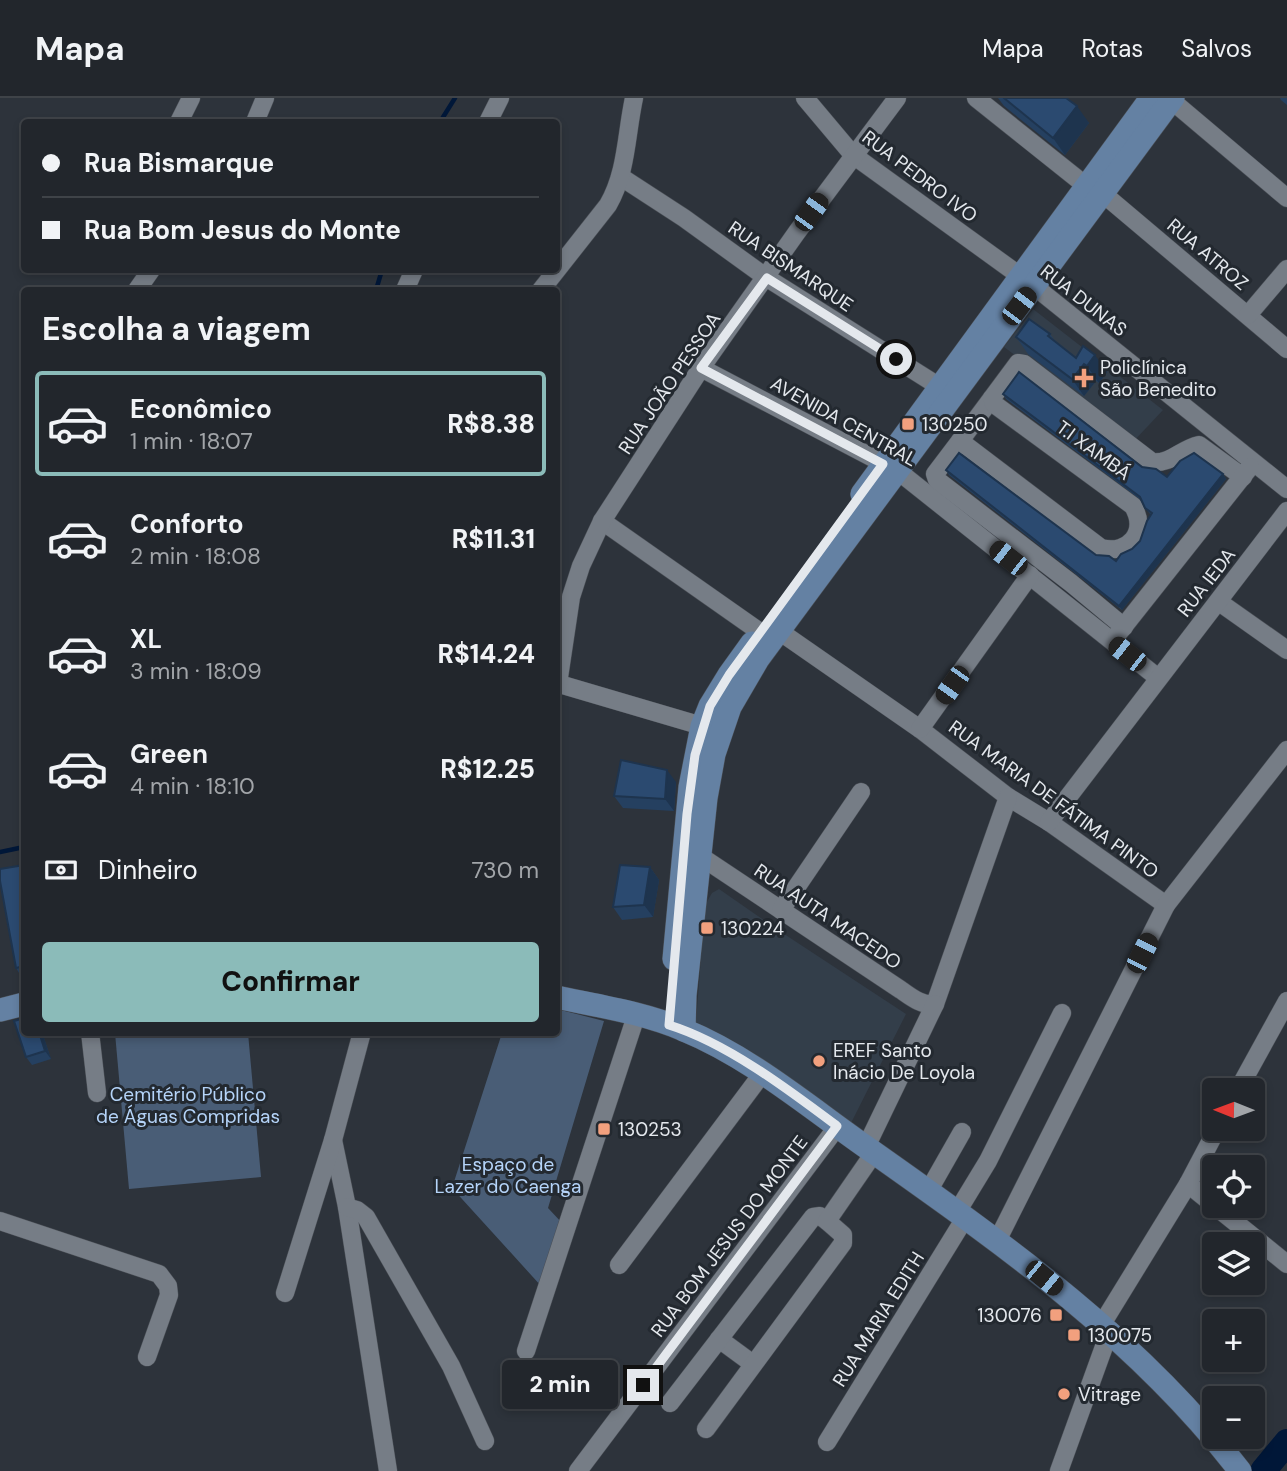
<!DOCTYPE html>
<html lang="pt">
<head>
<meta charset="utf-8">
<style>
	body { margin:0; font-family:"DM Sans",sans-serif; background:#2e3238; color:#f1f3f6; height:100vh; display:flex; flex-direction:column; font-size:26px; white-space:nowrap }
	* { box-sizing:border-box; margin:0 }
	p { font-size:23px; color:#a2a5a9 }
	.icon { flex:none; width:38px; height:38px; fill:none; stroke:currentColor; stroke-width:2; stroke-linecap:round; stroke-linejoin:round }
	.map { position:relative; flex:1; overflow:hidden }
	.details { position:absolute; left:21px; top:189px; width:539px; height:749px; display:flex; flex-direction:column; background:#22262c; border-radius:7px; box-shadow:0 4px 10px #0003,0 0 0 2px #3f4348 }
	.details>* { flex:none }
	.banner { position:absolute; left:21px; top:21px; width:539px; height:154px; border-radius:7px; box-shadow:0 4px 10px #0003,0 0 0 2px #3f4348; display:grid; align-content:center; height:154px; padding:0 21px; background:#22262c }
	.needle { width:46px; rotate:271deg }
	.tools { position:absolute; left:1202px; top:980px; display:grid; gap:14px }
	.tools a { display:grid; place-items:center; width:63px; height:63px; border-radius:7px; background:#22262c; box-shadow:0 4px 10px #0003,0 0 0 2px #3f4348; font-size:35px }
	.end { position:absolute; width:32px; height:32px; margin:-16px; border:9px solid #e4e8ed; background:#111; box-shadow:0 0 0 4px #111 }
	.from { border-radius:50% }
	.bubble { position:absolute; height:49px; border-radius:7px; background:#22262c; box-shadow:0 4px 10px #0003,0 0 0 2px #3f4348; font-size:23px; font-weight:800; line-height:49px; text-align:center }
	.car { position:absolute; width:21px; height:42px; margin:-21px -10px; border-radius:9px; box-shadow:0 0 5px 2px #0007; background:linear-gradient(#222 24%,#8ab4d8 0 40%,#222 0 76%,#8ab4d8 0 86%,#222 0) }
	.banner b { display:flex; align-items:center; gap:24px; height:66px; font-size:26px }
	.banner b+b { border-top:2px solid #3f4348 }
	.banner i { width:18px; height:18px; background:#f1f3f6 }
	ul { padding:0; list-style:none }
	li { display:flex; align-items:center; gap:21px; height:105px; margin:0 14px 10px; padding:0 7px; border:4px solid transparent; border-radius:7px }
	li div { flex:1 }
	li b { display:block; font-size:26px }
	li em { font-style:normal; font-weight:800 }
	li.selected { border-color:#8bbbb9 }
	li>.icon { width:63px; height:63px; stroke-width:1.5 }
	h2 { padding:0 21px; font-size:32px; line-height:84px }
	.pay { display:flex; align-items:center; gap:18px; height:77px; padding:0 21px; font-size:26px }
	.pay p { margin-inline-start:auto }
	.action { display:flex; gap:14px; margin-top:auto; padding:14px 21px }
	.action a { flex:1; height:80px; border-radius:7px; background:#8bbbb9; color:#111; font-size:28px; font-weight:800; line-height:80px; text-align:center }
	header { display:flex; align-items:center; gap:42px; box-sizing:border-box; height:98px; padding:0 35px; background:#22262c; border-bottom:2px solid #3f4348 }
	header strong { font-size:33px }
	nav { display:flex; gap:38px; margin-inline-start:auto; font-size:24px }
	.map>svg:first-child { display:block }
	.built { fill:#333e4a }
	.green { fill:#495d76 }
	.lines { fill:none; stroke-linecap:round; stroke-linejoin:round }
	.stream { stroke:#001738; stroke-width:4.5 }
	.river { stroke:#001738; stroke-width:26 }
	.minor-casing { stroke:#4b5057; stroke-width:19 }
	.major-casing { stroke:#4b5057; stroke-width:24 }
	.minor { stroke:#767d86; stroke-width:18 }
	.major { stroke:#6481a3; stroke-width:23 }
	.wall { fill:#254060 }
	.shaded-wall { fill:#1e344e }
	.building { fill:#2b4a70; stroke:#1e344e; stroke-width:2 }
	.route { stroke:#e4e8ed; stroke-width:9 }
	.poi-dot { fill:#f2a07e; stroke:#232930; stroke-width:2.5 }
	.labels { text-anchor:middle; stroke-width:6; stroke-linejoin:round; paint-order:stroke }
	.street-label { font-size:19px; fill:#e4e8ed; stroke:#232930 }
	.poi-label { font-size:19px; fill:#e4e8ed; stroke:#232930; text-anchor:start }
	.park-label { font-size:19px; fill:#b5d4f9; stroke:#232930 }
</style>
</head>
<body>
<header>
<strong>Mapa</strong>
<nav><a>Mapa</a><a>Rotas</a><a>Salvos</a></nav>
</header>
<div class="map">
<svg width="1287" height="1373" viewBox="0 0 1287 1373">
	<rect width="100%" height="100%" fill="#2d333b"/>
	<g class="built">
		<polygon points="1033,211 1163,312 1132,345 1004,249"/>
		<polygon points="719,791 775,830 906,916 849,1029 696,924 705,807 712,795"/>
	</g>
	<g class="green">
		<polygon points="557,911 604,923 548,1110 563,1126 542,1189 452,1090 502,935 556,934"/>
		<polygon points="115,935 248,935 261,1079 129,1091"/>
	</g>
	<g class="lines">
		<g class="stream">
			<polyline points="440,24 455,0"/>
			<polyline points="376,192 382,172"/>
			<polyline points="0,754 24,749"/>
		</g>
		<polyline class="river" points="1263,1373 1287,1344"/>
		<defs>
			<g id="minor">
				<polyline points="805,0 853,57 1034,188 1287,391"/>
				<polyline points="976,0 1085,87"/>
				<polyline points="1171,2 1287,100"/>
				<polyline points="179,24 191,0"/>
				<polyline points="255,24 265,0"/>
				<polyline points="488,24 500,0"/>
				<polyline points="621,79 684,120 767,180 940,289"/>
				<polyline points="1101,94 1287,251"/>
				<polyline points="137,192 151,172"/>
				<polyline points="405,192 414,172"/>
				<path d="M541,192L608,107C627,74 626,37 634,0"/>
				<polyline points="1248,217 1287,171"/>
				<polyline points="701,270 898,373 1157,579"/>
				<polyline points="960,343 992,300"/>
				<polyline points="602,423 760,534"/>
				<polyline points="1219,504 1287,552"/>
				<path d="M1124,529L1071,485L937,382L935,376L960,343L1101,450C1129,457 1148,434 1133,408L994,306L992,300L1018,265L1024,266L1152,364C1171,366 1181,351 1199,347L1243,379"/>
				<polyline points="779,533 920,631 1008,699 1049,724 1166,807"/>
				<polyline points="1117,537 1250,369"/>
				<polyline points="556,585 702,628"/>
				<polyline points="558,586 571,499 581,468 602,423 701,270 797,134 897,0"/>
				<polyline points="920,631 1030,477"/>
				<polyline points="1049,724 1287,413"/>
				<path d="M700,758L901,892C911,899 922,908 935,906L1008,699"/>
				<polyline points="781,812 861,694"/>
				<polyline points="90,934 97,995"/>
				<polyline points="1238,992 1287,903"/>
				<polyline points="333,1042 347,1109 388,1373"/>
				<polyline points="866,1049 935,906"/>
				<polyline points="1188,1086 1214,1107"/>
				<polyline points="929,1092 962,1034"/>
				<polyline points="1215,1108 1287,1166"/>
				<polyline points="347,1109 357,1112 366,1119 451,1268 485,1343"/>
				<polyline points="957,1114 988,1063 1062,915"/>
				<polyline points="0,1123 159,1176 168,1188 169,1197 147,1259"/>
				<polyline points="997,1143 1166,807 1287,652"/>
				<polyline points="619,1167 762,976"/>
				<polyline points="285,1195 333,1042 362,934"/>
				<polyline points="1102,1226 1188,1086 1217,1031"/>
				<polyline points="719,1241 753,1266"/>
				<polyline points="526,1253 636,918"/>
				<polyline points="670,1305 813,1119 820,1118 827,1123"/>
				<polyline points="706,1331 843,1145 843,1137 827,1123 874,1055"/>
				<polyline points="827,1344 965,1120"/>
				<polyline points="578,1373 837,1029"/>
				<polyline points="1059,1373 1110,1232"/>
			</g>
			<g id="major">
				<polyline points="862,396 1151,0"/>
				<polyline points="674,861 690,689 702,628 710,608 729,577 752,545"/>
				<path d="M556,899C598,908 645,915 684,932C750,959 809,1009 866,1049C1003,1146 1137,1239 1240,1373"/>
				<polyline points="0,912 24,906"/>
				<polyline points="684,932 685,897 706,700 714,656 730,609 758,561 1173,0"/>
			</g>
		</defs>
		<use href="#minor" class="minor-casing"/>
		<use href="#major" class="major-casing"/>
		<use href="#minor" class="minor"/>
		<use href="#major" class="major"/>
	</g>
	<g class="wall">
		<polygon points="998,0 1066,0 1089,25 1065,57 1004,8"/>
		<polygon points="1280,0 1287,0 1287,7 1281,2"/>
		<polygon points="1050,236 1055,243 1076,260 1107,274 1099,285 1096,283 1084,298 1028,256 1016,239"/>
		<polygon points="1003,296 1142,369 1167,379 1223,376 1226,381 1122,512 949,377 946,372 1096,457 1116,463 1132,451 1140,443 1151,417 1145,410 1141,402 1006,301"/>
		<polygon points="676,684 674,713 623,710 614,698"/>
		<polygon points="24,767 24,883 16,870"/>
		<polygon points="650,769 659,782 653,819 622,822 613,809"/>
		<polygon points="42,934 51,961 32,967 26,959"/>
	</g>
	<g class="shaded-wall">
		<polygon points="1077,8 1089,25 1065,57 1053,40"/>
		<polygon points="1095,257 1107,274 1099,285 1087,268"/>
		<polygon points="1084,266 1096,283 1084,298 1072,281"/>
		<polygon points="1223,376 1226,381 1122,512 1119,508"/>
		<polygon points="667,672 676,684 674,713 665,701"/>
		<polygon points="650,769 659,782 653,819 644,807"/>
		<polygon points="39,934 42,934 51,961 45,953"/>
	</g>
	<g class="building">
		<polygon points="1004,0 1066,0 1077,8 1053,40"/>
		<polygon points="1029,221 1050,236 1048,238 1076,260 1083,248 1095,257 1087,268 1084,266 1072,281 1016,239"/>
		<polygon points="1019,274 1142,369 1156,371 1167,379 1180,363 1194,355 1223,376 1119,508 946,372 959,355 1096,457 1109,458 1116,463 1121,456 1132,451 1140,443 1147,423 1152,415 1145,410 1140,399 1003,296"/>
		<polygon points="621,662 667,672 665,701 614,698"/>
		<polygon points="24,767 24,868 16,870 0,783 0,771"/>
		<polygon points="620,767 650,769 644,807 613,809"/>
		<polygon points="24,920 24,934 39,934 45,953 26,959 14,923"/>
	</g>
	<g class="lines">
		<path class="route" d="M643,1287L837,1028C789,992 727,945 669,927L687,716L695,657L710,608L729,577L883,366L701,270L767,180L896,261"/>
	</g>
	<g class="poi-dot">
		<path d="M1080.5 269.5h7v7h7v7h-7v7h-7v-7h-7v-7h7z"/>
		<rect x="901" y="319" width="14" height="14" rx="3.5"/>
		<rect x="700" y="823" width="14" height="14" rx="3.5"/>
		<circle cx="819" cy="963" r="7"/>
		<rect x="597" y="1024" width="14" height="14" rx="3.5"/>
		<rect x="1049" y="1210" width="14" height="14" rx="3.5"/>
		<rect x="1067" y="1230" width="14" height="14" rx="3.5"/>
		<circle cx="1064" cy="1296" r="7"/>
	</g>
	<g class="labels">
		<g class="street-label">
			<text transform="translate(920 78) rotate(37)" y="7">RUA PEDRO IVO</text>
			<text transform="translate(1208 156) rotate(40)" y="7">RUA ATROZ</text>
			<text transform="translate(791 168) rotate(34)" y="7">RUA BISMARQUE</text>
			<text transform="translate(1084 202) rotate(38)" y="7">RUA DUNAS</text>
			<text transform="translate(669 285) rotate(-56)" y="7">RUA JOÃO PESSOA</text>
			<text transform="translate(844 323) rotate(29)" y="7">AVENIDA CENTRAL</text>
			<text transform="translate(1094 352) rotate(36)" y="7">T.I XAMBÁ</text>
			<text transform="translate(1206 484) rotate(-52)" y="7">RUA IEDA</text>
			<text transform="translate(1054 701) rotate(36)" y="7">RUA MARIA DE FÁTIMA PINTO</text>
			<text transform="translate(828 818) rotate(34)" y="7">RUA AUTA MACEDO</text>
			<text transform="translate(729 1138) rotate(-53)" y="7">RUA BOM JESUS DO MONTE</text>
			<text transform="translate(878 1221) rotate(-58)" y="7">RUA MARIA EDITH</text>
		</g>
		<g class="poi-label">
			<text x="1100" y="276">Policlínica<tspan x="1100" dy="22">São Benedito</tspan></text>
			<text x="922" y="333">130250</text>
			<text x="721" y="837">130224</text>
			<text x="833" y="959">EREF Santo<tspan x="833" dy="22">Inácio De Loyola</tspan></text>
			<text x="618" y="1038">130253</text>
			<text x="1042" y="1224" text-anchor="end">130076</text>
			<text x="1088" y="1244">130075</text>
			<text x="1078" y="1303">Vitrage</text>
		</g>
		<g class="park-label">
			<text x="188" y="1003">Cemitério Público<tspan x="188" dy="22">de Águas Compridas</tspan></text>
			<text x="508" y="1073">Espaço de<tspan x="508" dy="22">Lazer do Caenga</tspan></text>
		</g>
	</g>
</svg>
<div class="tools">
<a><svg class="needle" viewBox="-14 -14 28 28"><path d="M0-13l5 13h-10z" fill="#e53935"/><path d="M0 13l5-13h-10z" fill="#a2a5a9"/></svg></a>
<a><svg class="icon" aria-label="locate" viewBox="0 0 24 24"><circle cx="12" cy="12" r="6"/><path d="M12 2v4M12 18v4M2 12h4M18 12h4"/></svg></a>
<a><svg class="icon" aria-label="layers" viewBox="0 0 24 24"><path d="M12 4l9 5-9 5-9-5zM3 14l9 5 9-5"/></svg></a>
<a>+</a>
<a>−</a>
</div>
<i class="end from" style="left:896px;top:261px"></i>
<i class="end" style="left:643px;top:1287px"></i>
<div class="bubble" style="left:502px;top:1262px;width:116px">2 min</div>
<i class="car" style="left:811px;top:114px;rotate:36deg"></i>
<i class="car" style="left:1019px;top:208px;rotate:37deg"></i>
<i class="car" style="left:1008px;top:460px;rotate:308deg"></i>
<i class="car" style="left:1127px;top:556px;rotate:308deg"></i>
<i class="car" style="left:952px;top:587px;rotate:215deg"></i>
<i class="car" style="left:1142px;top:855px;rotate:27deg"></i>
<i class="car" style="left:1044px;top:1180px;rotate:129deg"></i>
<div class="banner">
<b><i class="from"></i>Rua Bismarque</b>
<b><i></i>Rua Bom Jesus do Monte</b>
</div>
<section class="details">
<h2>Escolha a viagem</h2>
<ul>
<li class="selected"><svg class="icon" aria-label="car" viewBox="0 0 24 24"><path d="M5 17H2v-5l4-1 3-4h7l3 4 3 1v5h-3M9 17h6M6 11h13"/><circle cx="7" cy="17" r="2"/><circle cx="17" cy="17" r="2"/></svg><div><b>Econômico</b><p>1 min · 18:07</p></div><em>R$8.38</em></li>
<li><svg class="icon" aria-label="car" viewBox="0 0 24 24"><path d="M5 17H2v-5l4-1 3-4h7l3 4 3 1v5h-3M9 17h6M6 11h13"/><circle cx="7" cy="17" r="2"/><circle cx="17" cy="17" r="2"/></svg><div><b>Conforto</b><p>2 min · 18:08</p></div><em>R$11.31</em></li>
<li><svg class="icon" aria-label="car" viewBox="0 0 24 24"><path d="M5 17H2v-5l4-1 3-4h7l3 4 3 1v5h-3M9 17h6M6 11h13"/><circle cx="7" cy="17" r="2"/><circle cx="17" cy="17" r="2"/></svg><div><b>XL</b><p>3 min · 18:09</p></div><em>R$14.24</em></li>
<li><svg class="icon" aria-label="car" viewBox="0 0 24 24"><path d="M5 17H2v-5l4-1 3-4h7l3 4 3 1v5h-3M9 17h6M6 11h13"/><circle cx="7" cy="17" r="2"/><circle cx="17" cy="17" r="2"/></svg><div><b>Green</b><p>4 min · 18:10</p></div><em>R$12.25</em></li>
</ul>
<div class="pay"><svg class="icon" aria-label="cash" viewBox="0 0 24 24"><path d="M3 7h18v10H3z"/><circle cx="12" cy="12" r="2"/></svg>Dinheiro<p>730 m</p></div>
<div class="action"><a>Confirmar</a></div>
</section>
</div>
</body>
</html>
